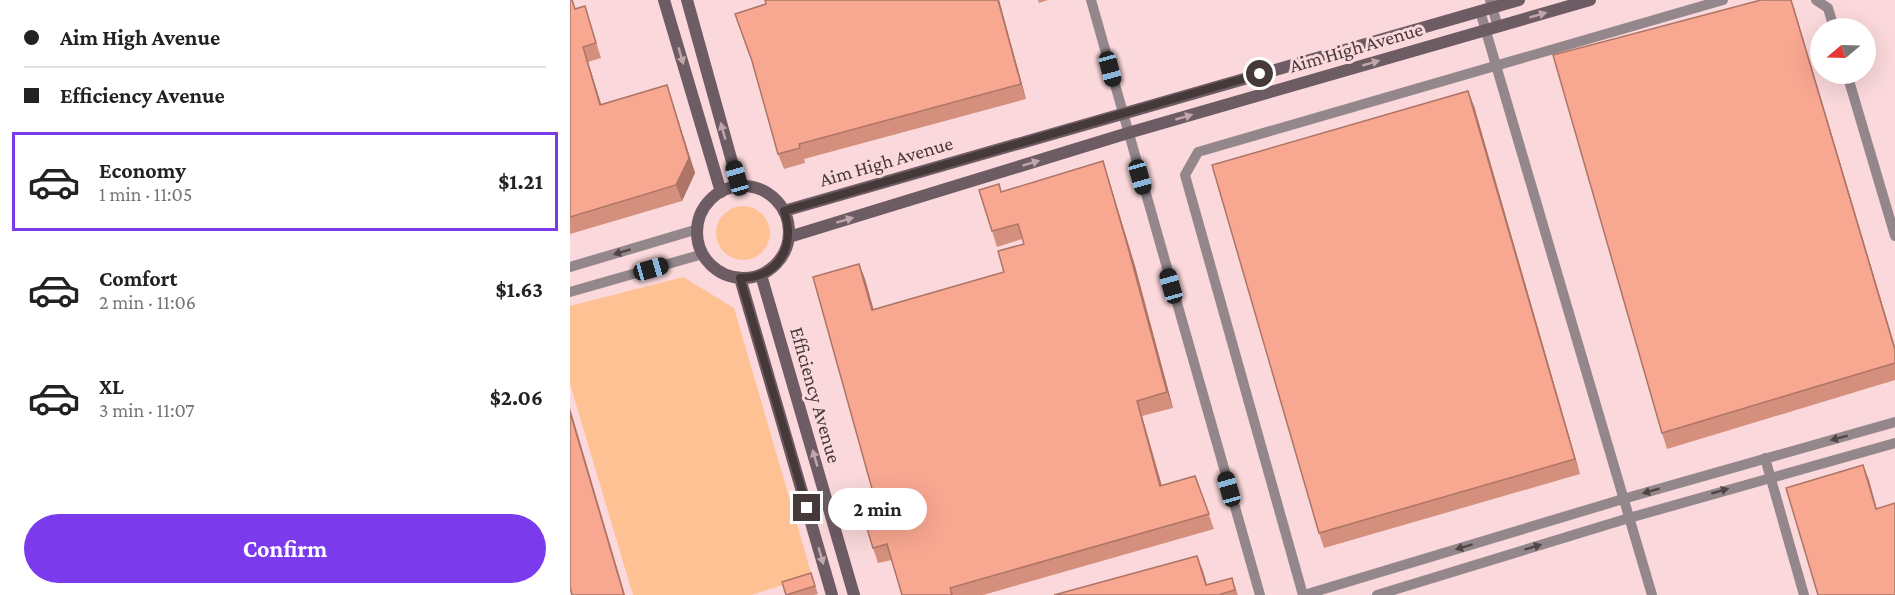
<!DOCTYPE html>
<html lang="en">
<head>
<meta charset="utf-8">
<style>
	body { margin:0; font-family:"Crimson Pro",serif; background:#f2f2f2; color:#222; height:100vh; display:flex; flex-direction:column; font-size:22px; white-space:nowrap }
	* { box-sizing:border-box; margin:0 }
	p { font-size:20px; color:#767676 }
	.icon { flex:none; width:33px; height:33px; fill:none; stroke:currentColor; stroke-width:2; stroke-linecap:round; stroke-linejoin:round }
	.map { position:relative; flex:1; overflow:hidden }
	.panel { display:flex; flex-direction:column; background:#fff; width:570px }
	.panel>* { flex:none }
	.guide { display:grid; align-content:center; height:132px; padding:0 24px; background:#fff }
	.needle { width:39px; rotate:251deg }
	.controls { position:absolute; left:1240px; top:18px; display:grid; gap:12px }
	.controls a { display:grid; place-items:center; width:66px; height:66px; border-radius:50%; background:#fff; box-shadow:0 6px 24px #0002; font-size:30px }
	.end { position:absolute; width:27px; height:27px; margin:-14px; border:8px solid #46393a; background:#fff; box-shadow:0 0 0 3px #fff }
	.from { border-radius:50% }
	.bubble { position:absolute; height:42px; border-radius:21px; background:#fff; box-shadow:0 6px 24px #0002; font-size:20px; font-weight:700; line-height:42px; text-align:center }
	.car { position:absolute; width:18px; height:36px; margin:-18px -9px; border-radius:8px; box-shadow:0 0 4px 2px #0007; background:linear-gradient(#222 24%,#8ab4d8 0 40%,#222 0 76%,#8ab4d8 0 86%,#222 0) }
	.guide b { display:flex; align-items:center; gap:21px; height:57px; font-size:22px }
	.guide b+b { border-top:2px solid #e0e0e0 }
	.guide i { width:15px; height:15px; background:#222 }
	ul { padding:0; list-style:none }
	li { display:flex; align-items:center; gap:18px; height:99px; margin:0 12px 9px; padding:0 12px; border:3px solid transparent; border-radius:0px }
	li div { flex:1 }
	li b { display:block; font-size:22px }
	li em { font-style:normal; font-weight:700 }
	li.current { border-color:#7c3aed }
	li>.icon { width:54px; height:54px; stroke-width:1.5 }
	.cta { display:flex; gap:12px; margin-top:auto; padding:12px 24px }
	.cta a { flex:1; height:69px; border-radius:36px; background:#7c3aed; color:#fff; font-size:24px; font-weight:700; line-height:69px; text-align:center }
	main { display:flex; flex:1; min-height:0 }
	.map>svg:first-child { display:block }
	.green { fill:#fec193 }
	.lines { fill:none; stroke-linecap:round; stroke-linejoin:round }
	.street { stroke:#93878c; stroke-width:10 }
	.secondary { stroke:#6e5c64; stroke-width:12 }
	.wall { fill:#d5907d }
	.shaded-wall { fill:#ae7566 }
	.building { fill:#f8a791; stroke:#ae7566; stroke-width:1.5 }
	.oneway { fill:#c2a6ab }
	.oneway2 { fill:#524546 }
	.route { stroke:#46393a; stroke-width:8 }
	.labels { text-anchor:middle; stroke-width:6; stroke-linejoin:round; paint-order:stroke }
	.street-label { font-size:20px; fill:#46393a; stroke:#fad8db }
</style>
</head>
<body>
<main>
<section class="panel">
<div class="guide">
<b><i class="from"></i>Aim High Avenue</b>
<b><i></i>Efficiency Avenue</b>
</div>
<ul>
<li class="current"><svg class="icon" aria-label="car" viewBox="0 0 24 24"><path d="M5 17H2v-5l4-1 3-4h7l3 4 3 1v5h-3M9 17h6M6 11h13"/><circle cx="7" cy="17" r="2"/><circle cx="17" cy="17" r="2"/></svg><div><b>Economy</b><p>1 min · 11:05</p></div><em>$1.21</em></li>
<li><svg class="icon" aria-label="car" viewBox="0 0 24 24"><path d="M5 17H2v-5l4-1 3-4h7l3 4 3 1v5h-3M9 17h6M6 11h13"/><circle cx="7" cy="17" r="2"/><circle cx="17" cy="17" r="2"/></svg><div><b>Comfort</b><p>2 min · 11:06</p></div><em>$1.63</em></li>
<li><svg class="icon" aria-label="car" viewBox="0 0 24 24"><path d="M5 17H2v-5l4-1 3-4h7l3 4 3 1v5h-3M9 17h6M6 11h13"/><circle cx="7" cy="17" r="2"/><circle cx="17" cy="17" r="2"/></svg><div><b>XL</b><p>3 min · 11:07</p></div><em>$2.06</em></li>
</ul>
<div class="cta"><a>Confirm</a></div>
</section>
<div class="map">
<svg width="1325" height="595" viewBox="0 0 1325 595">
	<rect width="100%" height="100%" fill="#fad8db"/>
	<g class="green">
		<circle cx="173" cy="233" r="27"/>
		<polygon points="113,277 164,308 242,576 181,595 63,595 0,384 0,306"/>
	</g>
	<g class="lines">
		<g class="street">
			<polyline points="521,0 690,595"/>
			<polyline points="920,0 928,27"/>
			<polyline points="1246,0 1258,8 1264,28"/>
			<polyline points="910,11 1082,595"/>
			<polyline points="1277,74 1325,236"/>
			<polyline points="0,267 128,229"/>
			<polyline points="0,292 133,254"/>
			<polyline points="1195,458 1234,595"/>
			<polyline points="733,595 615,175 628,152 1153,0"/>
			<polyline points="734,595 1053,499 1325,422"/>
			<polyline points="807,595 1059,518 1325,443"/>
		</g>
		<g class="secondary">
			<polyline points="94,0 151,192"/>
			<polyline points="117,0 169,187"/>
			<circle cx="173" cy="232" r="46"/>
			<polyline points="214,211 949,0"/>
			<polyline points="219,237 558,133 1020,0"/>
			<polyline points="191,275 284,595"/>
			<polyline points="170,278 262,595"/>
		</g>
	</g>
	<g class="wall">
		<polygon points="0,0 2,0 5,9 20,22 31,58 18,62 31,104 97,85 125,173 112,201 0,234"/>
		<polygon points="195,0 429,0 456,99 234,159 235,163 214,169 208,154"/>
		<polygon points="468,0 478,0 469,3"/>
		<polygon points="1224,8 1325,347 1325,380 1097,449 1092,433"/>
		<polygon points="904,106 1010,474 754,548 749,533"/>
		<polygon points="538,177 565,266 603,408 572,416 592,486 625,476 644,529 413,595 332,595 322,560 308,563 303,548 311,521 289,264 295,279 303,310 434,272 454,244 452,239 427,247 422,231 432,192"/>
		<polygon points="627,556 637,585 662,578 668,595 484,595"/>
		<polygon points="241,573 248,594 244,595 216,595"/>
	</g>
	<g class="shaded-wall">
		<polygon points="428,0 429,0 456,99 451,84"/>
		<polygon points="1221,0 1224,8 1325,347 1325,350"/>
		<polygon points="13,47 18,62 36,120 30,105"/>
		<polygon points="97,85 125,173 112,201 106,185"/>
		<polygon points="898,91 904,106 1010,474 1005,459"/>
		<polygon points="533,161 538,177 565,266 603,408 597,392"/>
		<polygon points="289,264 295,279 308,325 302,310"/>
		<polygon points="567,401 572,416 596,501 590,486"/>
		<polygon points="0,408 55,595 54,595 0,412"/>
		<polygon points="1293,465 1299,480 1311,524 1306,509"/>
		<polygon points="627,556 633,571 640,595 636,585"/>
	</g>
	<g class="building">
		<polygon points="0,0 2,0 5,9 15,6 26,43 13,47 30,105 97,85 119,158 106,185 0,217"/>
		<polygon points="195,0 428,0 451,84 229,144 230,148 208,154 182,61 165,14 196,4"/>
		<polygon points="1191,0 1221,0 1325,350 1325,363 1092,433 983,55"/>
		<polygon points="898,91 1005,459 749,533 642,165"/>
		<polygon points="533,161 559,251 597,392 567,401 590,486 625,476 639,514 380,588 382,595 332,595 317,544 303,548 296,525 311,521 243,277 289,264 302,310 434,272 428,251 454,244 448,224 422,231 409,190 429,184 431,192"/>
		<polygon points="0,412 54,595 2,595 0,587"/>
		<polygon points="1293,465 1306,509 1325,503 1325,595 1248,595 1216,488"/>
		<polygon points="627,556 636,585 662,578 665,590 651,594 651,595 484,595"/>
		<polygon points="241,573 245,586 216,595 212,582"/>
	</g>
	<defs><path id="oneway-solid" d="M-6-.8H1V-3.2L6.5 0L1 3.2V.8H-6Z" transform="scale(1.5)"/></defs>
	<g class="oneway">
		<use href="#oneway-solid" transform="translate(968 15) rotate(-16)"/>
		<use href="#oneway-solid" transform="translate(111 56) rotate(74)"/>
		<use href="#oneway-solid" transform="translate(801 63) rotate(-16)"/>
		<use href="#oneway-solid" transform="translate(614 117) rotate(-16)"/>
		<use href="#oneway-solid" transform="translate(153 131) rotate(-106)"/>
		<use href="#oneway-solid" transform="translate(461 163) rotate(-17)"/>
		<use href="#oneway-solid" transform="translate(275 220) rotate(-17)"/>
		<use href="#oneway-solid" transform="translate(245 458) rotate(-106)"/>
		<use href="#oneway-solid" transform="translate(251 556) rotate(74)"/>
	</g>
	<g class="oneway2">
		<use href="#oneway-solid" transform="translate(52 252) rotate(163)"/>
		<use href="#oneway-solid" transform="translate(1269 438) rotate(165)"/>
		<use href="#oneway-solid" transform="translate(1081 491) rotate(164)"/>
		<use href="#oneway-solid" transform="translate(1150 491) rotate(-16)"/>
		<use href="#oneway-solid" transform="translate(894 547) rotate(163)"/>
		<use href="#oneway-solid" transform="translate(963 547) rotate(-17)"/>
	</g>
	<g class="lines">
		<path class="route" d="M237,508L170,278C209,278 226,246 214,211L690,74"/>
	</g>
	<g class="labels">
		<g class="street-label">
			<text transform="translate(786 47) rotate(-16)" y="7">Aim High Avenue</text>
			<text transform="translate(316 161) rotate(-16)" y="7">Aim High Avenue</text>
			<text transform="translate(246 395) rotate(74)" y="7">Efficiency Avenue</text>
		</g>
	</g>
</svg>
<div class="controls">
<a><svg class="needle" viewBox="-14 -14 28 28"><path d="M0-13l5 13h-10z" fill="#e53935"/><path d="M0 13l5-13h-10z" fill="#767676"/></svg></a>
</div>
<i class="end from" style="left:690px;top:74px"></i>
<i class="end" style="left:237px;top:508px"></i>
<div class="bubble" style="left:258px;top:488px;width:99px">2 min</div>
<i class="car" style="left:540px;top:69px;rotate:165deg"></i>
<i class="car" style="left:570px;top:177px;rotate:164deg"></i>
<i class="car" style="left:167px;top:178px;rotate:344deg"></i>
<i class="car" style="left:81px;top:269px;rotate:74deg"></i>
<i class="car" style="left:601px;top:286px;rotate:344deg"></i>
<i class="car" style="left:659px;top:489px;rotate:344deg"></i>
</div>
</main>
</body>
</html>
